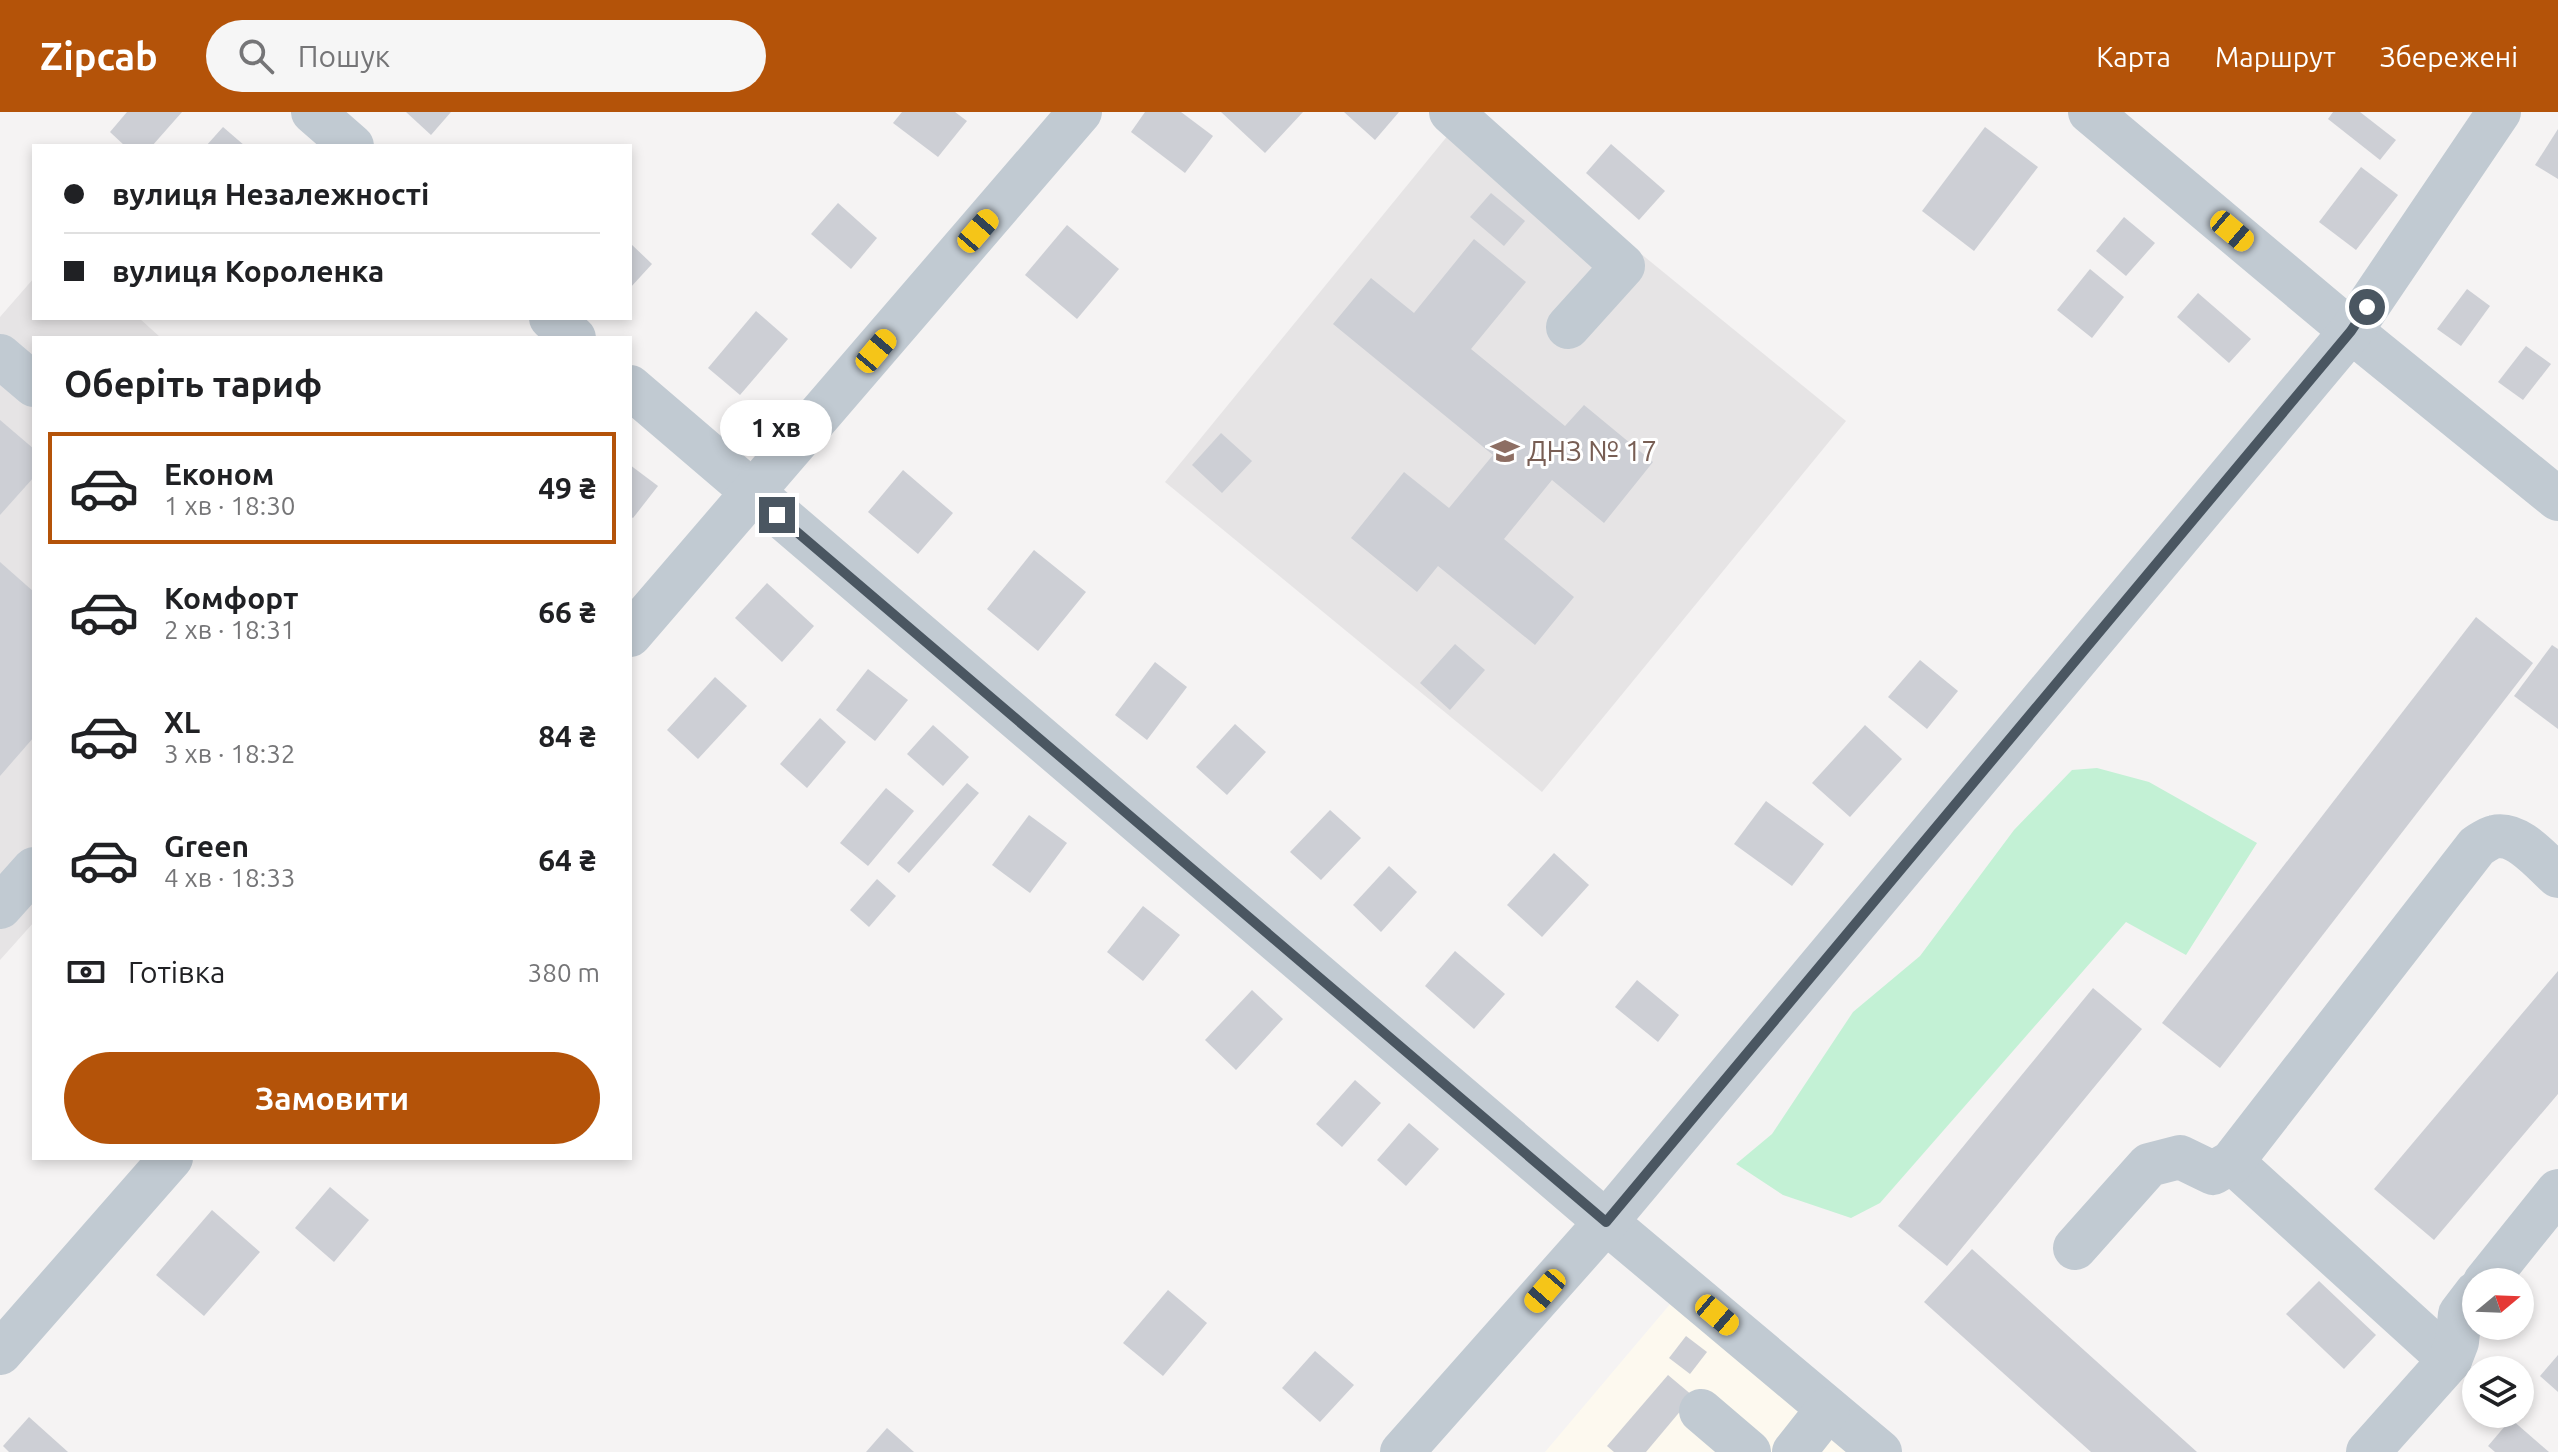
<!DOCTYPE html>
<html lang="uk">
<head>
<meta charset="utf-8">
<style>
	body { margin:0; font-family:Ubuntu,sans-serif; background:#f6f6f6; color:#202124; height:100vh; display:flex; flex-direction:column; font-size:30px; white-space:nowrap }
	* { box-sizing:border-box; margin:0 }
	p { font-size:26px; color:#757577 }
	.icon { flex:none; width:44px; height:44px; fill:none; stroke:currentColor; stroke-width:2; stroke-linecap:round; stroke-linejoin:round }
	.map { position:relative; flex:1; overflow:hidden }
	.drawer { position:absolute; left:32px; top:224px; width:600px; height:824px; display:flex; flex-direction:column; background:#fff; border-radius:0px; box-shadow:0 4px 12px #0003 }
	.drawer>* { flex:none }
	.top-card { position:absolute; left:32px; top:32px; width:600px; height:176px; border-radius:0px; box-shadow:0 4px 12px #0003; display:grid; align-content:center; height:176px; padding:0 32px; background:#fff }
	.needle { width:52px; rotate:71deg }
	.buttons { position:absolute; left:2462px; top:1156px; display:grid; gap:16px }
	.buttons a { display:grid; place-items:center; width:72px; height:72px; border-radius:50%; background:#fff; box-shadow:0 4px 12px #0003; font-size:40px }
	.end { position:absolute; width:36px; height:36px; margin:-18px; border:10px solid #4a5661; background:#fff; box-shadow:0 0 0 4px #fff }
	.from { border-radius:50% }
	.bubble { position:absolute; height:56px; border-radius:28px; background:#fff; box-shadow:0 4px 12px #0003; font-size:26px; font-weight:700; line-height:56px; text-align:center }
	.car { position:absolute; width:24px; height:48px; margin:-24px -12px; border-radius:10px; box-shadow:0 0 6px 2px #0007; background:linear-gradient(#f5c518 24%,#345 0 40%,#f5c518 0 76%,#345 0 86%,#f5c518 0) }
	.top-card b { display:flex; align-items:center; gap:28px; height:76px; font-size:30px }
	.top-card b+b { border-top:2px solid #e0e0e0 }
	.top-card i { width:20px; height:20px; background:#202124 }
	ul { padding:0; list-style:none }
	li { display:flex; align-items:center; gap:24px; height:112px; margin:0 16px 12px; padding:0 16px; border:4px solid transparent; border-radius:0px }
	li div { flex:1 }
	li b { display:block; font-size:30px }
	li em { font-style:normal; font-weight:700 }
	li.current { border-color:#b45309 }
	li>.icon { width:72px; height:72px; stroke-width:1.5 }
	h2 { padding:0 32px; font-size:36px; line-height:96px }
	.pay { display:flex; align-items:center; gap:20px; height:88px; padding:0 32px; font-size:30px }
	.pay p { margin-inline-start:auto }
	.action { display:flex; gap:16px; margin-top:auto; padding:16px 32px }
	.action a { flex:1; height:92px; border-radius:48px; background:#b45309; color:#fff; font-size:32px; font-weight:700; line-height:92px; text-align:center }
	header { display:flex; align-items:center; gap:48px; box-sizing:border-box; height:112px; padding:0 40px; background:#b45309; color:#fff }
	header strong { font-size:38px }
	nav { display:flex; gap:44px; margin-inline-start:auto; font-size:28px }
	.search { width:560px; height:72px; background:#f6f6f6; display:flex; align-items:center; gap:20px; box-sizing:border-box; padding:0 28px; border-radius:44px; color:#757577; font-size:30px }
	.map>svg:first-child { display:block }
	.commercial { fill:#fdf9ef }
	.education { fill:#e6e4e5 }
	.green { fill:#c3f1d5 }
	.building { fill:#cdcfd5 }
	.lines { fill:none; stroke-linecap:round; stroke-linejoin:round }
	.minor { stroke:#c1cad2; stroke-width:44 }
	.route { stroke:#4a5661; stroke-width:10 }
	.labels { text-anchor:middle; stroke-width:6; stroke-linejoin:round; paint-order:stroke }
	.education-label { font-size:28px; fill:#785e54; stroke:#fff; text-anchor:start }
</style>
</head>
<body>
<header>
<strong>Zipcab</strong>
<div class="search"><svg class="icon" aria-label="search" viewBox="0 0 24 24"><circle cx="10" cy="10" r="6"/><path d="M15 15l6 6"/></svg>Пошук</div>
<nav><a>Карта</a><a>Маршрут</a><a>Збережені</a></nav>
</header>
<div class="map">
<svg width="2558" height="1340" viewBox="0 0 2558 1340">
	<rect width="100%" height="100%" fill="#f5f3f3"/>
	<polygon class="commercial" points="1671,1191 1846,1340 1545,1340"/>
	<g class="education">
		<polygon points="1467,0 1846,309 1542,680 1165,370"/>
		<polygon points="34,166 34,206 139,206 161,226 34,226 34,810 0,848 0,205"/>
	</g>
	<polygon class="green" points="2097,656 2149,670 2257,731 2186,843 2126,810 1880,1091 1851,1106 1783,1083 1736,1052 1772,1022 1853,900 1920,844 2014,718 2072,658"/>
	<g class="building">
		<polygon points="127,0 182,0 152,34 125,34 110,20"/>
		<polygon points="406,0 451,0 431,23"/>
		<polygon points="902,0 955,0 967,9 938,45 893,11"/>
		<polygon points="1145,0 1181,0 1213,24 1185,61 1131,20"/>
		<polygon points="1221,0 1303,0 1265,41"/>
		<polygon points="1344,0 1399,0 1375,28"/>
		<polygon points="2333,0 2360,0 2396,28 2380,48 2328,7"/>
		<polygon points="223,15 245,34 206,34"/>
		<polygon points="1985,15 2038,55 1974,139 1922,99"/>
		<polygon points="2558,17 2558,67 2535,53"/>
		<polygon points="1611,32 1665,79 1639,108 1586,61"/>
		<polygon points="2361,55 2398,83 2356,138 2319,110"/>
		<polygon points="1491,81 1525,109 1504,134 1470,105"/>
		<polygon points="838,91 877,126 851,157 811,122"/>
		<polygon points="2124,105 2155,131 2126,164 2096,139"/>
		<polygon points="1067,113 1119,157 1077,207 1025,163"/>
		<polygon points="1474,127 1526,170 1471,237 1565,314 1584,293 1653,350 1604,411 1552,368 1504,427 1574,485 1535,533 1438,454 1417,480 1351,426 1404,360 1449,396 1493,343 1333,212 1371,166 1414,201"/>
		<polygon points="630,131 652,152 630,176"/>
		<polygon points="2090,157 2124,185 2092,226 2057,198"/>
		<polygon points="2467,177 2490,194 2461,234 2437,217"/>
		<polygon points="2198,181 2251,227 2229,251 2177,205"/>
		<polygon points="756,199 788,227 740,283 708,256"/>
		<polygon points="2526,234 2551,252 2523,288 2498,270"/>
		<polygon points="0,308 34,337 34,365 0,403"/>
		<polygon points="1221,321 1252,349 1222,381 1192,353"/>
		<polygon points="630,353 658,374 633,406 630,404"/>
		<polygon points="903,358 953,401 918,442 868,400"/>
		<polygon points="1034,438 1086,480 1038,539 987,497"/>
		<polygon points="0,450 34,480 34,625 0,664"/>
		<polygon points="767,471 814,514 782,550 735,506"/>
		<polygon points="2476,505 2533,551 2220,956 2162,911"/>
		<polygon points="1455,532 1485,558 1450,598 1420,571"/>
		<polygon points="2552,533 2558,537 2558,617 2514,584"/>
		<polygon points="1920,548 1958,579 1927,617 1888,585"/>
		<polygon points="1155,550 1187,575 1147,628 1115,603"/>
		<polygon points="868,557 908,588 875,629 836,598"/>
		<polygon points="715,565 747,594 698,647 667,618"/>
		<polygon points="820,606 846,630 807,676 780,652"/>
		<polygon points="1235,612 1266,640 1227,683 1196,655"/>
		<polygon points="933,613 969,645 943,674 907,642"/>
		<polygon points="1865,613 1902,647 1850,705 1812,671"/>
		<polygon points="967,671 979,681 909,761 897,751"/>
		<polygon points="886,676 914,699 868,754 840,731"/>
		<polygon points="1766,689 1824,732 1792,774 1734,732"/>
		<polygon points="1330,698 1361,726 1321,768 1290,740"/>
		<polygon points="1029,703 1067,731 1030,781 992,753"/>
		<polygon points="1554,741 1589,773 1542,825 1507,793"/>
		<polygon points="1389,754 1417,780 1381,820 1353,793"/>
		<polygon points="877,767 896,784 869,815 850,798"/>
		<polygon points="1143,794 1180,823 1143,869 1107,840"/>
		<polygon points="1455,839 1505,882 1474,917 1425,874"/>
		<polygon points="2558,859 2558,982 2434,1128 2374,1077"/>
		<polygon points="1637,868 1679,903 1658,930 1615,895"/>
		<polygon points="2093,876 2142,917 1947,1154 1898,1114"/>
		<polygon points="1252,878 1283,907 1236,958 1205,928"/>
		<polygon points="1355,968 1381,991 1342,1035 1316,1012"/>
		<polygon points="1409,1011 1439,1037 1406,1074 1377,1048"/>
		<polygon points="330,1075 369,1108 334,1150 295,1116"/>
		<polygon points="212,1098 260,1140 204,1204 156,1163"/>
		<polygon points="1972,1137 2197,1340 2091,1340 1924,1190"/>
		<polygon points="2319,1169 2376,1223 2344,1257 2286,1202"/>
		<polygon points="1168,1178 1207,1211 1163,1264 1123,1231"/>
		<polygon points="1686,1224 1707,1240 1690,1262 1669,1246"/>
		<polygon points="1315,1239 1354,1273 1320,1310 1282,1276"/>
		<polygon points="2558,1243 2558,1280 2540,1264"/>
		<polygon points="1668,1263 1693,1284 1646,1340 1614,1340 1607,1334"/>
		<polygon points="29,1305 68,1340 9,1340 3,1334"/>
		<polygon points="2511,1307 2549,1340 2495,1340 2488,1334"/>
		<polygon points="887,1316 914,1340 866,1340"/>
	</g>
	<g class="lines">
		<g class="minor">
			<polyline points="313,0 352,34"/>
			<polyline points="1451,0 1623,154 1568,215"/>
			<polyline points="2090,0 2351,219 2558,387"/>
			<polyline points="551,206 574,226"/>
			<polyline points="0,244 34,273"/>
			<polyline points="630,275 1606,1110 1880,1340"/>
			<polyline points="630,523 1080,0"/>
			<polyline points="0,795 34,757"/>
			<polyline points="2232,1050 2450,1248"/>
			<path d="M2075,1136L2149,1053L2180,1045L2213,1061L2232,1050L2477,734C2482,731 2489,726 2494,725C2518,719 2542,750 2558,764"/>
			<polyline points="2485,1170 2558,1079"/>
			<polyline points="0,1241 171,1046"/>
			<polyline points="1701,1299 1749,1340"/>
			<polyline points="1402,1340 1606,1110 2351,219 2499,0"/>
			<polyline points="1794,1340 1828,1297"/>
			<polyline points="2368,1340 2450,1248 2457,1230 2460,1202 2476,1181"/>
		</g>
	</g>
	<g class="lines">
		<polyline class="route" points="777,403 1606,1110 2351,219 2367,195"/>
	</g>
	<defs>
		<symbol id="school-bare" viewBox="-9 -9 18 18"><path d="M0-5L7-2L0 1L-7-2ZM-4 1L0 2.5L4 1V4Q0 6-4 4Z" fill="#8d6e63" stroke="#fff" stroke-width="2.5" paint-order="stroke"/></symbol>
	</defs>
	<g fill-rule="evenodd">
		<use href="#school-bare" x="1485" y="319" width="40" height="40"/>
	</g>
	<g class="labels">
		<g class="education-label">
			<text x="1527" y="349">ДНЗ № 17</text>
		</g>
	</g>
</svg>
<div class="buttons">
<a><svg class="needle" viewBox="-14 -14 28 28"><path d="M0-13l5 13h-10z" fill="#e53935"/><path d="M0 13l5-13h-10z" fill="#757577"/></svg></a>
<a><svg class="icon" aria-label="layers" viewBox="0 0 24 24"><path d="M12 4l9 5-9 5-9-5zM3 14l9 5 9-5"/></svg></a>
</div>
<i class="end from" style="left:2367px;top:195px"></i>
<i class="end" style="left:777px;top:403px"></i>
<div class="bubble" style="left:720px;top:288px;width:112px">1 хв</div>
<i class="car" style="left:978px;top:119px;rotate:41deg"></i>
<i class="car" style="left:2232px;top:119px;rotate:130deg"></i>
<i class="car" style="left:876px;top:239px;rotate:40deg"></i>
<i class="car" style="left:1545px;top:1179px;rotate:221deg"></i>
<i class="car" style="left:1717px;top:1203px;rotate:130deg"></i>
<div class="top-card">
<b><i class="from"></i>вулиця Незалежності</b>
<b><i></i>вулиця Короленка</b>
</div>
<section class="drawer">
<h2>Оберіть тариф</h2>
<ul>
<li class="current"><svg class="icon" aria-label="car" viewBox="0 0 24 24"><path d="M5 17H2v-5l4-1 3-4h7l3 4 3 1v5h-3M9 17h6M6 11h13"/><circle cx="7" cy="17" r="2"/><circle cx="17" cy="17" r="2"/></svg><div><b>Економ</b><p>1 хв · 18:30</p></div><em>49 ₴</em></li>
<li><svg class="icon" aria-label="car" viewBox="0 0 24 24"><path d="M5 17H2v-5l4-1 3-4h7l3 4 3 1v5h-3M9 17h6M6 11h13"/><circle cx="7" cy="17" r="2"/><circle cx="17" cy="17" r="2"/></svg><div><b>Комфорт</b><p>2 хв · 18:31</p></div><em>66 ₴</em></li>
<li><svg class="icon" aria-label="car" viewBox="0 0 24 24"><path d="M5 17H2v-5l4-1 3-4h7l3 4 3 1v5h-3M9 17h6M6 11h13"/><circle cx="7" cy="17" r="2"/><circle cx="17" cy="17" r="2"/></svg><div><b>XL</b><p>3 хв · 18:32</p></div><em>84 ₴</em></li>
<li><svg class="icon" aria-label="car" viewBox="0 0 24 24"><path d="M5 17H2v-5l4-1 3-4h7l3 4 3 1v5h-3M9 17h6M6 11h13"/><circle cx="7" cy="17" r="2"/><circle cx="17" cy="17" r="2"/></svg><div><b>Green</b><p>4 хв · 18:33</p></div><em>64 ₴</em></li>
</ul>
<div class="pay"><svg class="icon" aria-label="cash" viewBox="0 0 24 24"><path d="M3 7h18v10H3z"/><circle cx="12" cy="12" r="2"/></svg>Готівка<p>380 m</p></div>
<div class="action"><a>Замовити</a></div>
</section>
</div>
</body>
</html>
